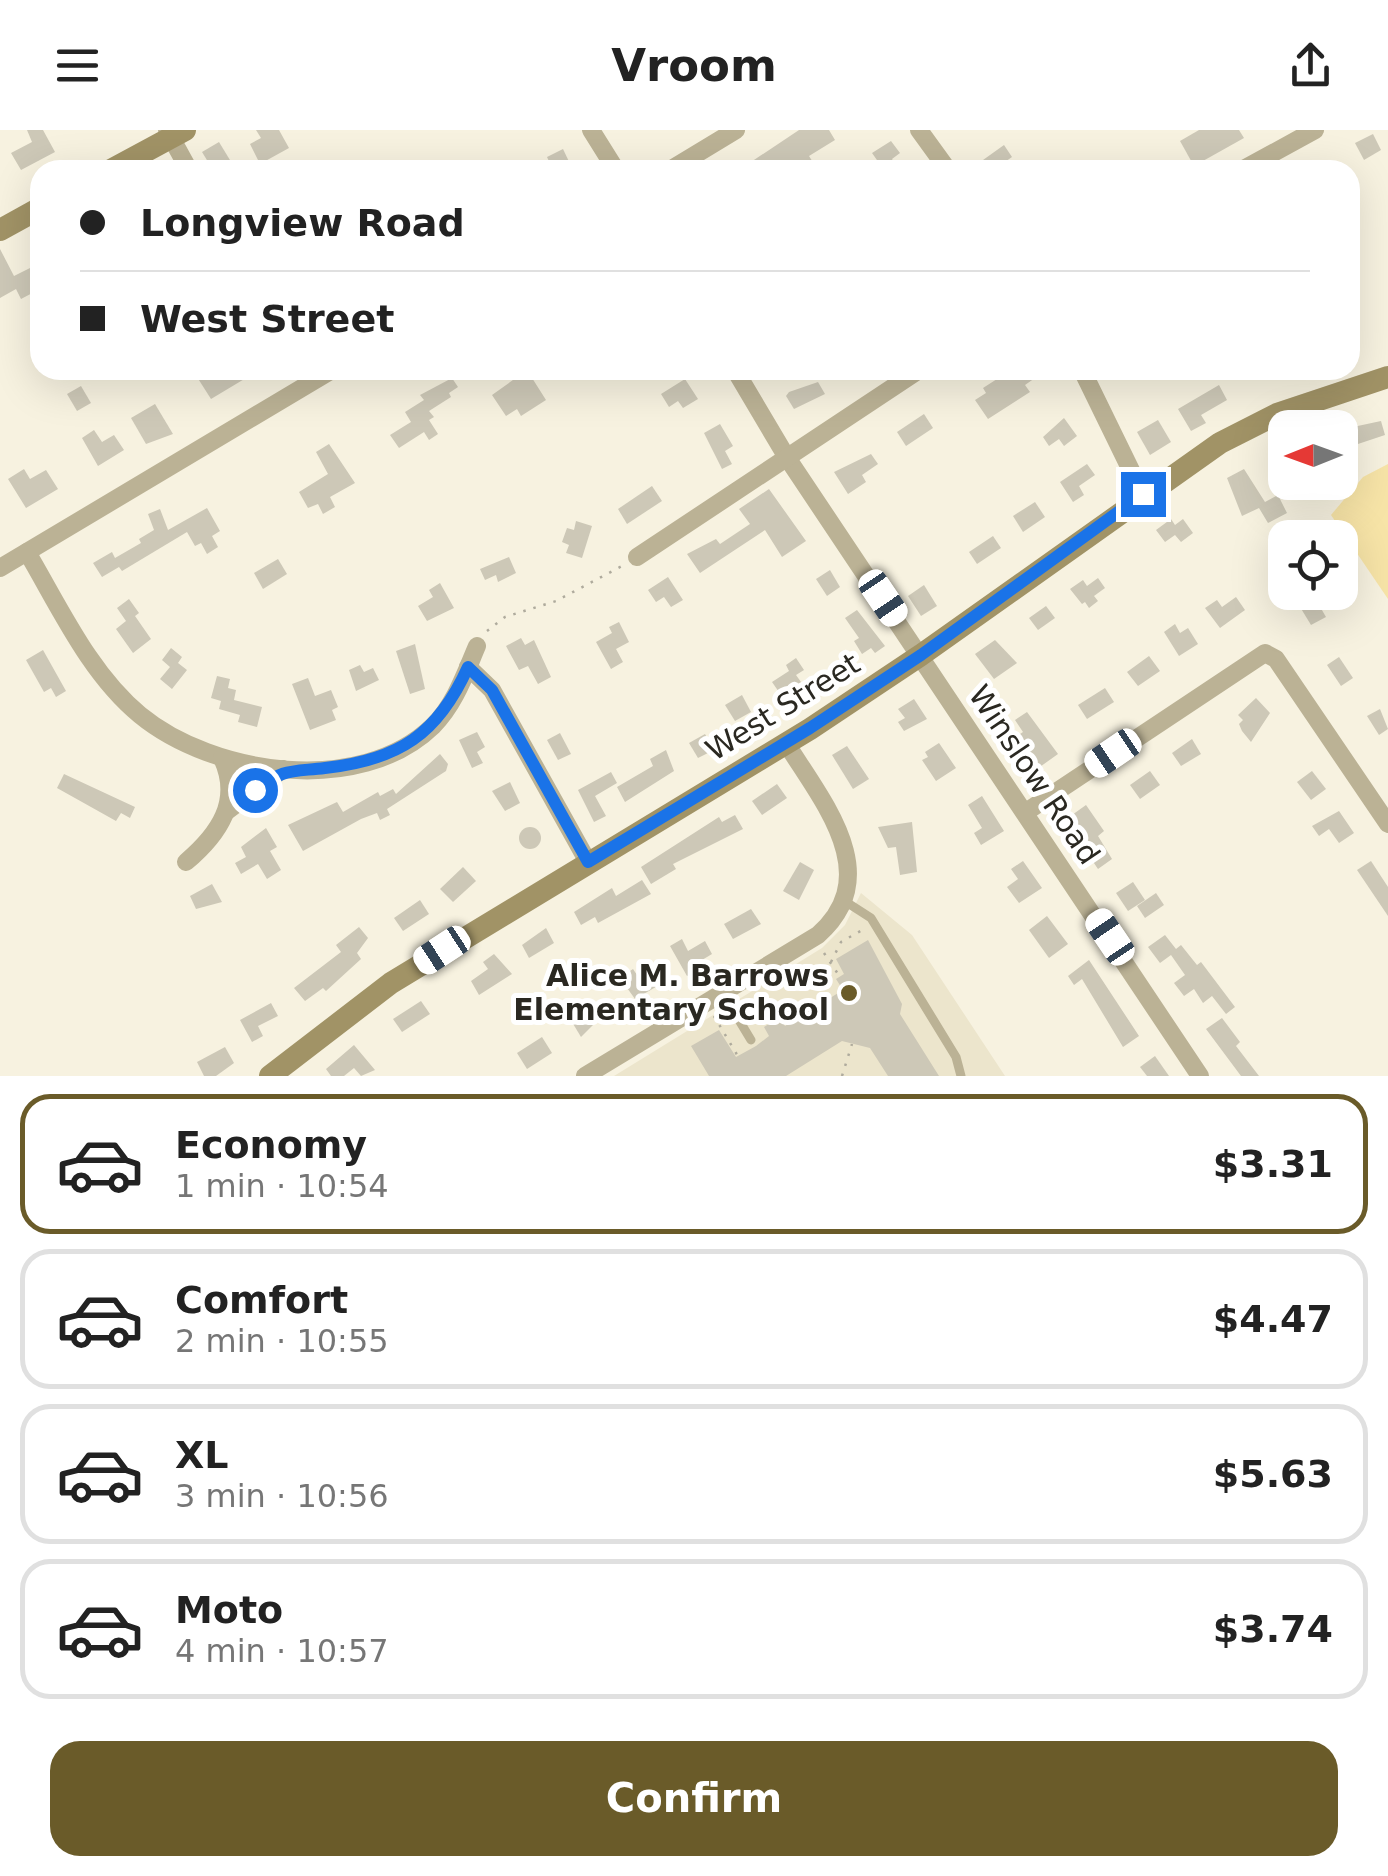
<!DOCTYPE html>
<html lang="en">
<head>
<meta charset="utf-8">
<style>
	body { margin:0; font-family:"DejaVu Sans",sans-serif; background:#f6f6f6; color:#222; height:100vh; display:flex; flex-direction:column; font-size:38px; white-space:nowrap }
	* { box-sizing:border-box; margin:0 }
	p { font-size:32px; color:#767676 }
	.icon { flex:none; width:55px; height:55px; fill:none; stroke:currentColor; stroke-width:2; stroke-linecap:round; stroke-linejoin:round }
	.map { position:relative; height:946px; overflow:hidden }
	.sheet { display:flex; flex-direction:column; background:#fff; flex:1 }
	.sheet>* { flex:none }
	.banner { position:absolute; left:30px; top:30px; width:1330px; height:220px; border-radius:30px; box-shadow:0 10px 40px #0002; display:grid; align-content:center; height:220px; padding:0 50px; background:#fff }
	.needle { width:65px; rotate:269deg }
	.buttons { position:absolute; left:1268px; top:280px; display:grid; gap:20px }
	.buttons a { display:grid; place-items:center; width:90px; height:90px; border-radius:20px; background:#fff; box-shadow:0 10px 40px #0002; font-size:50px }
	.end { position:absolute; width:45px; height:45px; margin:-22px; border:12px solid #1a73e8; background:#fff; box-shadow:0 0 0 5px #fff }
	.from { border-radius:50% }
	.car { position:absolute; width:30px; height:60px; margin:-30px -15px; border-radius:12px; box-shadow:0 0 8px 2px #0007; background:linear-gradient(#fff 24%,#345 0 40%,#fff 0 76%,#345 0 86%,#fff 0) }
	.banner b { display:flex; align-items:center; gap:35px; height:95px; font-size:38px }
	.banner b+b { border-top:2px solid #e0e0e0 }
	.banner i { width:25px; height:25px; background:#222 }
	ul { padding:18px 0 0; list-style:none }
	li { display:flex; align-items:center; gap:30px; height:140px; margin:0 20px 15px; padding:0 30px; border:5px solid #e0e0e0; border-radius:30px }
	li div { flex:1 }
	li b { display:block; font-size:38px }
	li em { font-style:normal; font-weight:700 }
	li.current { border-color:#6a5b29 }
	li>.icon { width:90px; height:90px; stroke-width:1.5 }
	.button { display:flex; gap:20px; margin-top:auto; padding:20px 50px }
	.button a { flex:1; height:115px; border-radius:30px; background:#6a5b29; color:#fff; font-size:40px; font-weight:700; line-height:115px; text-align:center }
	header { display:flex; justify-content:space-between; align-items:center; height:130px; padding:0 50px; background:#fff; font-size:45px; font-weight:700 }
	.map>svg:first-child { display:block }
	.built { fill:#ece5cc }
	.green { fill:#f7e4a7 }
	.building { fill:#cdc8b7 }
	.lines { fill:none; stroke-linecap:round; stroke-linejoin:round }
	.path { stroke:#afab9d; stroke-width:2.5; stroke-dasharray:2.5 8; stroke-linecap:butt }
	.lane { stroke:#bbb295; stroke-width:9 }
	.street { stroke:#bbb295; stroke-width:18 }
	.secondary { stroke:#a19366; stroke-width:22 }
	.route { stroke:#1a73e8; stroke-width:12 }
	.poi-dot { fill:#6a5b29; stroke:#fff; stroke-width:4 }
	.labels { text-anchor:middle; stroke-width:10; stroke-linejoin:round; paint-order:stroke }
	.street-label { font-size:30px; fill:#2a2821; stroke:#fff }
	.poi-label { font-size:30px; font-weight:bold; fill:#2a2821; stroke:#fff; text-anchor:end }
</style>
</head>
<body>
<header><svg class="icon" aria-label="menu" viewBox="0 0 24 24"><path d="M4 6h16M4 12h16M4 18h16"/></svg>Vroom<svg class="icon" aria-label="share" viewBox="0 0 24 24"><path d="M12 15V3M7 8l5-5 5 5M5 13v7h14v-7"/></svg></header>
<div class="map">
<svg width="1388" height="946" viewBox="0 0 1388 946">
	<rect width="100%" height="100%" fill="#f7f2e0"/>
	<polygon class="built" points="861,763 912,805 1005,946 614,946 822,818 845,795"/>
	<polygon class="green" points="1388,334 1388,469 1331,385 1363,347"/>
	<g class="building">
		<polygon points="27,0 43,0 55,22 21,40 11,23 32,12"/>
		<polygon points="256,0 279,0 289,18 260,34 250,14 261,8"/>
		<polygon points="799,0 829,0 835,10 809,26 814,34 804,40 739,40"/>
		<polygon points="1199,0 1239,0 1244,8 1194,36 1180,11"/>
		<polygon points="1373,4 1381,20 1364,30 1355,13"/>
		<polygon points="891,11 900,23 892,29 899,40 884,40 872,23"/>
		<polygon points="219,12 233,35 213,40 202,22"/>
		<polygon points="1004,15 1012,27 1002,34 1006,40 990,40 983,30"/>
		<polygon points="563,19 573,40 553,40 547,27"/>
		<polygon points="0,119 14,146 40,133 40,159 21,169 16,159 0,168"/>
		<polygon points="209,240 241,240 246,248 211,269 197,247"/>
		<polygon points="527,240 546,270 521,286 517,279 506,286 492,265"/>
		<polygon points="1011,240 1029,240 1035,248 1025,255 1030,262 988,289 975,270 986,263 983,258"/>
		<polygon points="452,248 458,257 449,263 451,267 429,281 434,287 429,290 438,304 429,310 424,302 399,318 390,305 411,292 405,282 424,270 420,265"/>
		<polygon points="685,249 698,269 683,278 678,271 669,277 661,264"/>
		<polygon points="818,252 825,264 794,279 786,266 789,262"/>
		<polygon points="1219,255 1227,270 1201,285 1206,293 1191,301 1178,279"/>
		<polygon points="81,256 91,273 77,281 67,264"/>
		<polygon points="155,274 173,304 146,314 131,288"/>
		<polygon points="924,284 933,298 906,316 897,302"/>
		<polygon points="1064,288 1077,306 1064,316 1059,309 1049,316 1043,307"/>
		<polygon points="1158,290 1171,312 1150,325 1137,302"/>
		<polygon points="1381,291 1385,305 1358,314 1353,297"/>
		<polygon points="720,294 733,316 725,321 732,334 722,339 704,303"/>
		<polygon points="94,300 102,312 114,305 124,320 98,336 82,308"/>
		<polygon points="329,314 355,353 330,367 335,377 323,384 318,374 308,378 299,362 328,344 316,322"/>
		<polygon points="871,324 878,334 862,345 866,352 848,364 834,342"/>
		<polygon points="1087,334 1095,345 1079,356 1084,365 1073,372 1060,352"/>
		<polygon points="24,339 30,349 46,340 58,359 26,378 8,349"/>
		<polygon points="1244,339 1265,372 1278,365 1287,383 1268,393 1259,378 1242,386 1227,348"/>
		<polygon points="652,356 662,371 627,394 618,379"/>
		<polygon points="769,359 806,411 782,427 765,400 700,443 687,424 716,409 720,414 750,394 739,379"/>
		<polygon points="1035,372 1045,387 1023,402 1013,386"/>
		<polygon points="207,378 220,401 212,406 218,417 207,424 201,413 195,416 187,402 122,441 119,437 102,447 93,433 112,422 115,428 141,413 139,409 154,400 148,384 160,379 168,400"/>
		<polygon points="1171,389 1175,395 1183,389 1193,403 1181,412 1175,405 1165,412 1156,400"/>
		<polygon points="576,391 592,396 582,428 566,423 569,415 562,412 567,398 574,400"/>
		<polygon points="993,406 1001,418 977,434 969,422"/>
		<polygon points="509,427 516,443 498,452 496,445 485,450 480,439"/>
		<polygon points="278,429 287,444 263,459 254,443"/>
		<polygon points="830,440 840,457 827,466 816,449"/>
		<polygon points="668,447 683,470 671,477 664,467 656,472 648,460"/>
		<polygon points="1098,448 1105,458 1094,466 1098,471 1089,478 1085,472 1082,474 1070,459 1083,450 1087,456"/>
		<polygon points="440,453 454,478 427,491 418,476 433,467 429,460"/>
		<polygon points="924,455 937,476 921,486 908,466"/>
		<polygon points="1312,463 1326,487 1311,495 1297,472"/>
		<polygon points="1236,467 1245,480 1220,498 1205,478 1217,470 1222,477"/>
		<polygon points="129,469 139,483 135,486 151,509 133,523 116,499 126,491 117,478"/>
		<polygon points="1046,476 1055,488 1038,500 1029,488"/>
		<polygon points="857,480 885,516 875,523 871,518 862,524 854,511 859,508 845,488"/>
		<polygon points="619,492 629,512 616,519 623,532 611,539 596,512 612,503 609,497"/>
		<polygon points="1175,494 1180,503 1188,498 1198,514 1179,526 1164,502"/>
		<polygon points="521,508 525,515 534,510 551,547 538,554 528,536 519,540 506,516"/>
		<polygon points="995,510 1017,533 994,549 975,524"/>
		<polygon points="415,514 425,559 410,564 396,521"/>
		<polygon points="171,518 182,527 178,533 187,540 172,559 160,549 170,537 162,530"/>
		<polygon points="43,520 66,561 56,567 51,558 44,562 26,530"/>
		<polygon points="1149,526 1160,541 1138,556 1127,542"/>
		<polygon points="1339,527 1353,548 1341,556 1327,535"/>
		<polygon points="796,528 804,540 796,545 801,552 781,565 772,552 789,541 786,535"/>
		<polygon points="360,535 364,542 373,538 379,550 356,561 349,540"/>
		<polygon points="217,546 230,549 228,558 236,560 234,570 262,577 257,597 238,592 240,585 219,579 221,571 211,568"/>
		<polygon points="308,548 315,566 331,560 338,577 332,580 336,590 310,600 292,554"/>
		<polygon points="1105,558 1114,572 1087,589 1078,575"/>
		<polygon points="742,565 751,582 735,591 725,575"/>
		<polygon points="1256,568 1270,583 1251,612 1242,601 1239,594 1243,590 1238,585"/>
		<polygon points="914,569 927,589 904,601 898,592 905,588 898,579"/>
		<polygon points="1380,579 1388,599 1379,605 1367,586"/>
		<polygon points="1027,582 1058,624 1037,639 1010,611 1023,602 1015,590"/>
		<polygon points="477,602 485,617 477,622 483,633 472,638 459,610"/>
		<polygon points="560,603 571,624 558,630 547,610"/>
		<polygon points="705,604 714,620 698,628 689,613"/>
		<polygon points="1192,609 1201,624 1181,636 1172,623"/>
		<polygon points="939,613 956,638 936,651 922,630 928,627 925,622"/>
		<polygon points="847,616 869,649 853,659 832,625"/>
		<polygon points="666,620 674,641 625,672 617,657 653,636 650,629"/>
		<polygon points="440,624 448,634 446,641 387,679 390,685 380,690 377,683 361,689 303,721 288,695 337,672 343,682 378,662 380,666 393,659 396,664"/>
		<polygon points="1150,641 1160,655 1140,669 1130,655"/>
		<polygon points="1312,641 1326,659 1311,670 1297,652"/>
		<polygon points="611,642 617,653 595,666 606,686 594,692 578,660"/>
		<polygon points="64,644 135,677 130,688 121,683 116,691 57,658"/>
		<polygon points="510,652 520,673 505,681 492,661"/>
		<polygon points="777,654 787,668 762,685 752,671"/>
		<polygon points="982,666 1004,701 981,715 974,703 982,698 968,675"/>
		<polygon points="1086,675 1104,701 1098,706 1112,729 1098,739 1065,690"/>
		<polygon points="1339,681 1354,703 1339,713 1329,699 1319,706 1312,696"/>
		<polygon points="735,685 743,699 673,734 676,739 651,754 641,737 719,687 722,692"/>
		<polygon points="912,692 917,742 900,745 896,717 888,718 878,697"/>
		<circle cx="530" cy="708" r="11"/>
		<polygon points="266,698 277,717 270,721 281,740 267,749 258,734 241,744 235,733 246,727 241,717"/>
		<polygon points="1023,731 1042,758 1019,773 1007,757 1018,749 1011,739"/>
		<polygon points="1371,731 1388,757 1388,786 1357,740"/>
		<polygon points="800,732 814,740 799,770 783,761"/>
		<polygon points="463,737 476,751 453,772 440,759"/>
		<polygon points="642,750 651,764 598,793 595,787 581,795 574,782 612,758 616,766"/>
		<polygon points="1133,752 1145,770 1128,781 1116,763"/>
		<polygon points="212,754 222,772 196,779 190,766"/>
		<polygon points="1156,763 1164,775 1145,788 1137,776"/>
		<polygon points="420,770 429,784 403,801 394,788"/>
		<polygon points="751,779 761,794 733,809 724,794"/>
		<polygon points="1047,786 1068,814 1049,828 1029,800"/>
		<polygon points="359,797 368,808 357,823 361,829 326,861 323,858 305,871 294,858 341,822 336,815"/>
		<polygon points="546,798 554,813 529,828 522,815"/>
		<polygon points="1165,805 1176,819 1181,815 1197,835 1201,832 1235,877 1226,884 1212,866 1203,873 1194,859 1184,866 1174,853 1185,845 1171,825 1160,833 1148,817"/>
		<polygon points="682,809 688,821 705,811 712,824 702,830 705,836 687,846 670,816"/>
		<polygon points="868,810 902,874 900,884 939,946 888,946 870,918 842,911 786,946 709,946 691,916 719,900 736,927 756,916 769,906 764,897 780,887 785,896 843,860 836,849 844,844 836,829"/>
		<polygon points="494,824 512,844 479,865 471,851 488,839 483,832"/>
		<polygon points="1089,830 1139,906 1123,917 1082,849 1074,855 1068,846"/>
		<polygon points="633,839 639,848 651,840 661,854 635,869 620,848"/>
		<polygon points="421,871 430,884 402,902 393,889"/>
		<polygon points="271,873 278,886 258,896 263,906 252,912 240,890"/>
		<polygon points="590,873 600,888 581,907 569,887"/>
		<polygon points="1222,888 1240,912 1236,916 1259,946 1241,946 1206,899"/>
		<polygon points="542,907 552,923 527,939 517,923"/>
		<polygon points="354,915 375,940 361,946 354,938 344,946 331,946 326,939"/>
		<polygon points="225,917 234,933 216,946 204,946 197,932"/>
		<polygon points="1155,926 1169,946 1147,946 1140,937"/>
	</g>
	<g class="lines">
		<g class="path">
			<polyline points="487,501 505,487 556,471 622,436"/>
			<polyline points="824,823 840,847"/>
			<polyline points="831,832 841,812 864,799"/>
			<polyline points="714,886 739,928"/>
			<polyline points="842,946 852,914"/>
		</g>
		<g class="lane">
			<polyline points="843,770 871,788 956,927 961,946"/>
			<polyline points="722,862 751,910"/>
		</g>
		<g class="street">
			<polyline points="167,0 189,40"/>
			<polyline points="591,0 616,40"/>
			<polyline points="919,0 948,40"/>
			<polyline points="670,40 736,0"/>
			<polyline points="1242,40 1315,0"/>
			<polyline points="735,240 786,326 1200,946"/>
			<polyline points="1082,240 1143,365"/>
			<path d="M27,422C60,478 90,544 140,585C213,645 360,667 433,596C455,574 465,544 477,516"/>
			<polyline points="637,427 919,240"/>
			<polyline points="0,438 332,240"/>
			<polyline points="468,537 492,560 588,732"/>
			<polyline points="227,681 283,639"/>
			<polyline points="1026,682 1265,523 1276,529 1388,694"/>
			<path d="M186,732C219,704 242,671 222,628"/>
			<path d="M585,946L818,805C886,745 822,671 786,613"/>
		</g>
		<g class="secondary">
			<polyline points="111,40 185,0"/>
			<polyline points="0,100 40,78"/>
			<polyline points="270,946 391,853 810,599 921,525 1220,313 1277,284 1388,247"/>
		</g>
	</g>
	<g class="lines">
		<path class="route" d="M255,660C285,638 290,642 325,638C399,630 438,604 468,537L492,560L588,732L810,598L921,525L1143,364"/>
	</g>
	<circle class="poi-dot" cx="849" cy="863" r="10"/>
	<g class="labels">
		<g class="street-label">
			<text transform="translate(783 577) rotate(-32)" y="10">West Street</text>
			<text transform="translate(1034 645) rotate(56)" y="10">Winslow Road</text>
		</g>
		<g class="poi-label">
			<text x="829" y="856">Alice M. Barrows<tspan x="829" dy="34">Elementary School</tspan></text>
		</g>
	</g>
</svg>
<div class="buttons">
<a><svg class="needle" viewBox="-14 -14 28 28"><path d="M0-13l5 13h-10z" fill="#e53935"/><path d="M0 13l5-13h-10z" fill="#767676"/></svg></a>
<a><svg class="icon" aria-label="locate" viewBox="0 0 24 24"><circle cx="12" cy="12" r="6"/><path d="M12 2v4M12 18v4M2 12h4M18 12h4"/></svg></a>
</div>
<i class="end from" style="left:255px;top:660px"></i>
<i class="end" style="left:1143px;top:364px"></i>
<i class="car" style="left:883px;top:468px;rotate:146deg"></i>
<i class="car" style="left:1113px;top:623px;rotate:236deg"></i>
<i class="car" style="left:1110px;top:807px;rotate:326deg"></i>
<i class="car" style="left:442px;top:820px;rotate:237deg"></i>
<div class="banner">
<b><i class="from"></i>Longview Road</b>
<b><i></i>West Street</b>
</div>
</div>
<section class="sheet">
<ul>
<li class="current"><svg class="icon" aria-label="car" viewBox="0 0 24 24"><path d="M5 17H2v-5l4-1 3-4h7l3 4 3 1v5h-3M9 17h6M6 11h13"/><circle cx="7" cy="17" r="2"/><circle cx="17" cy="17" r="2"/></svg><div><b>Economy</b><p>1 min · 10:54</p></div><em>$3.31</em></li>
<li><svg class="icon" aria-label="car" viewBox="0 0 24 24"><path d="M5 17H2v-5l4-1 3-4h7l3 4 3 1v5h-3M9 17h6M6 11h13"/><circle cx="7" cy="17" r="2"/><circle cx="17" cy="17" r="2"/></svg><div><b>Comfort</b><p>2 min · 10:55</p></div><em>$4.47</em></li>
<li><svg class="icon" aria-label="car" viewBox="0 0 24 24"><path d="M5 17H2v-5l4-1 3-4h7l3 4 3 1v5h-3M9 17h6M6 11h13"/><circle cx="7" cy="17" r="2"/><circle cx="17" cy="17" r="2"/></svg><div><b>XL</b><p>3 min · 10:56</p></div><em>$5.63</em></li>
<li><svg class="icon" aria-label="car" viewBox="0 0 24 24"><path d="M5 17H2v-5l4-1 3-4h7l3 4 3 1v5h-3M9 17h6M6 11h13"/><circle cx="7" cy="17" r="2"/><circle cx="17" cy="17" r="2"/></svg><div><b>Moto</b><p>4 min · 10:57</p></div><em>$3.74</em></li>
</ul>
<div class="button"><a>Confirm</a></div>
</section>
</body>
</html>
